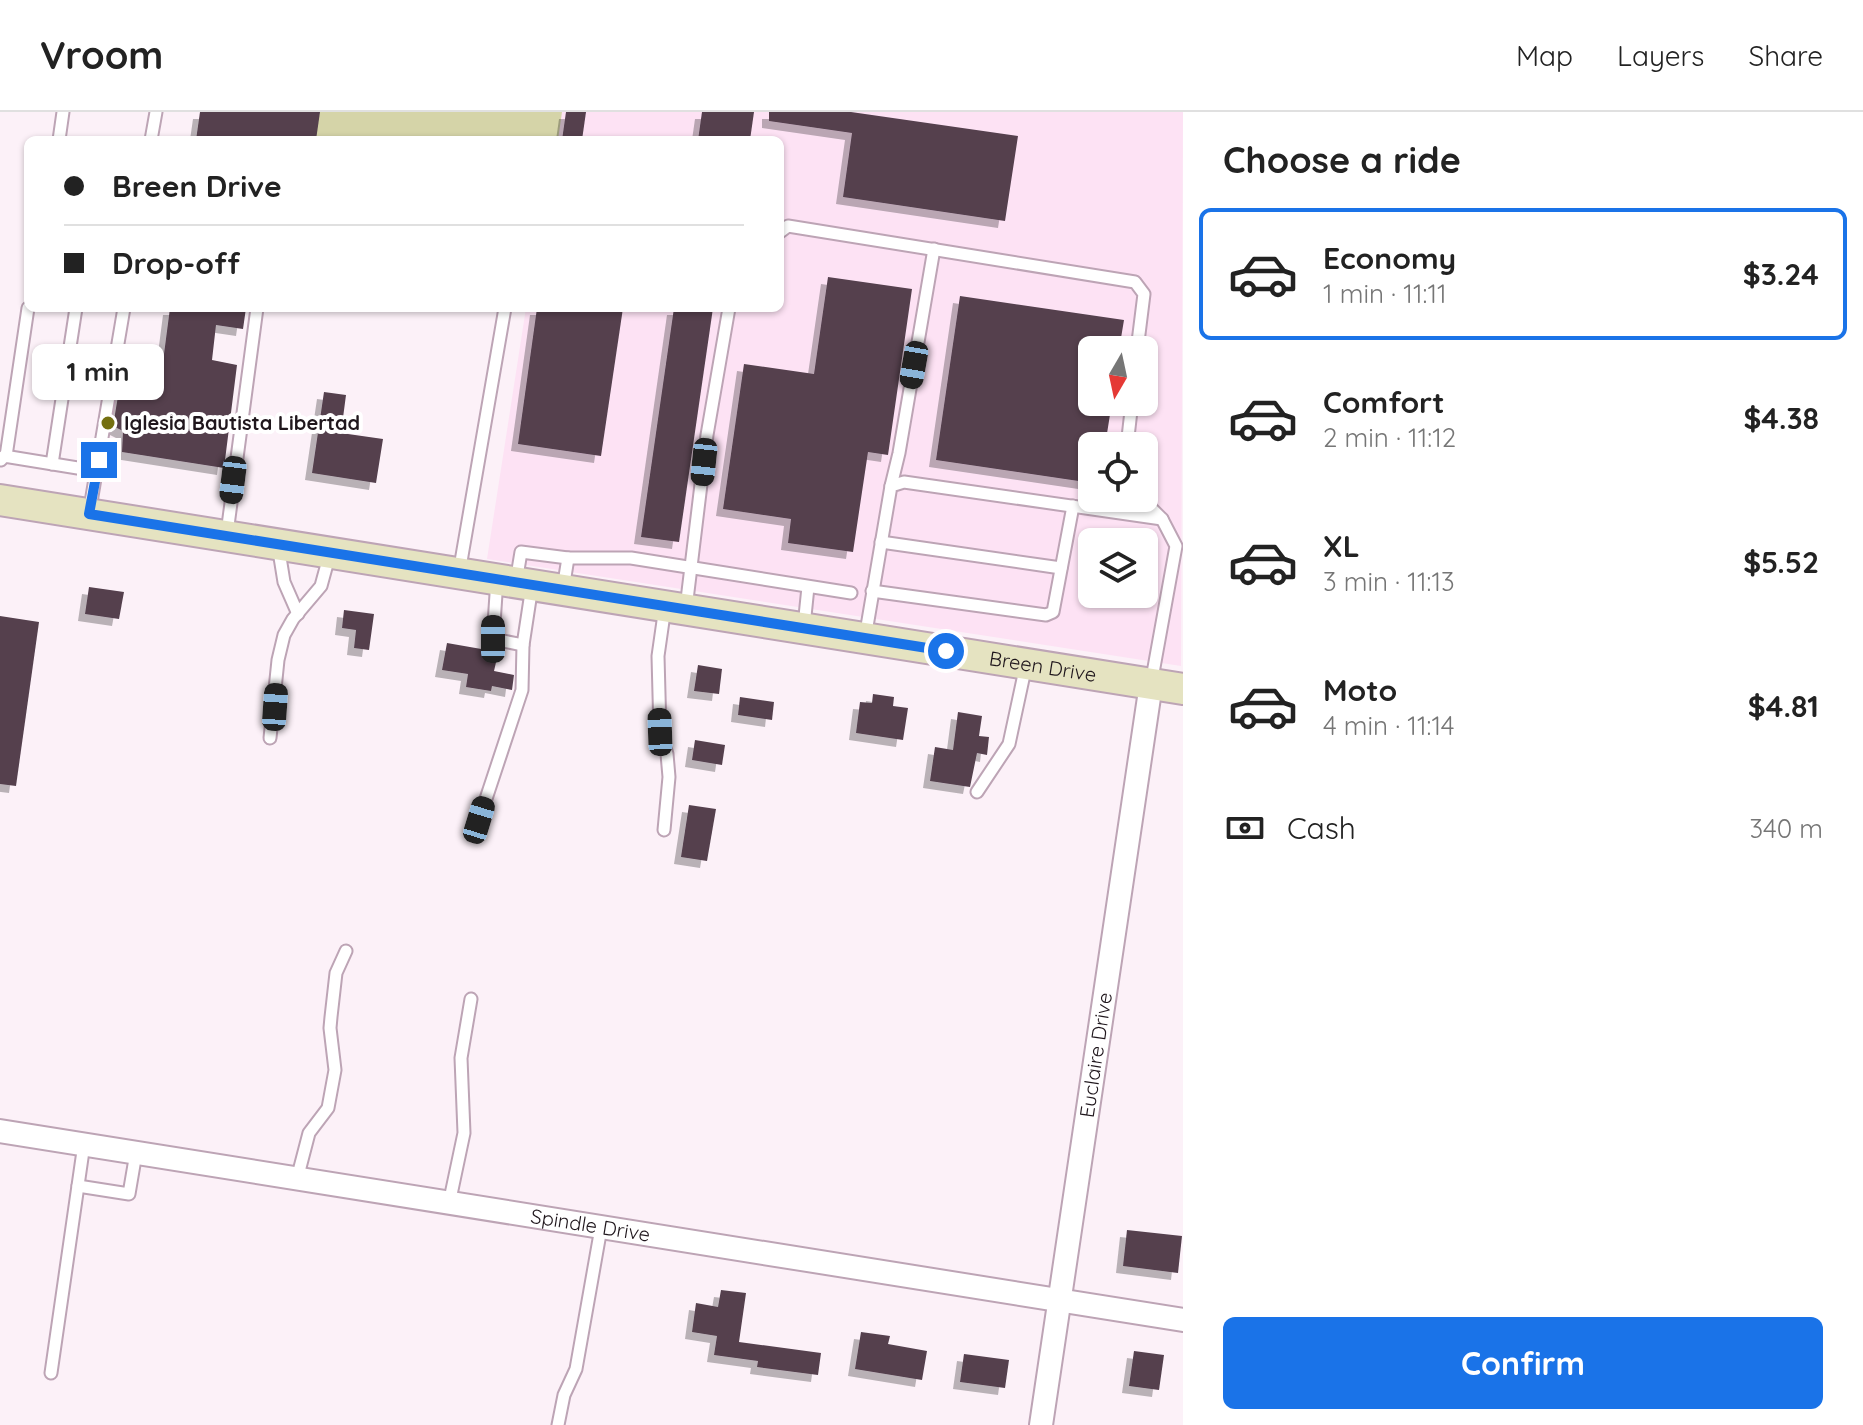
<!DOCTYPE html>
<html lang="en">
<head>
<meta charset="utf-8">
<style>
	body { margin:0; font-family:Quicksand,sans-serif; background:#f2f2f2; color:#222; height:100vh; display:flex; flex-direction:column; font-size:30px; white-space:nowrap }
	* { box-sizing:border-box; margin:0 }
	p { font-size:26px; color:#767676 }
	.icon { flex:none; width:44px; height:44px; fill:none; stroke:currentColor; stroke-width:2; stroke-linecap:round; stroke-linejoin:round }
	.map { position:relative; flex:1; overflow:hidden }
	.details { display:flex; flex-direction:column; background:#fff; width:680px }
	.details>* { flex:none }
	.banner { position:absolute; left:24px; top:24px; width:760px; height:176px; border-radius:12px; box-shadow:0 2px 6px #0004; display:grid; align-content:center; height:176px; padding:0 40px; background:#fff }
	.needle { width:52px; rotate:189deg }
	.tools { position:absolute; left:1078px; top:224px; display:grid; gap:16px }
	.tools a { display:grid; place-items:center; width:80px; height:80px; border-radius:12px; background:#fff; box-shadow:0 2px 6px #0004; font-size:40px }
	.end { position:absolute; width:36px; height:36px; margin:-18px; border:10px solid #1a73e8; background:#fff; box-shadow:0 0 0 4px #fff }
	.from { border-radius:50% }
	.bubble { position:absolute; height:56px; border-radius:12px; background:#fff; box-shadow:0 2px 6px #0004; font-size:26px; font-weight:800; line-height:56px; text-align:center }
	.car { position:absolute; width:24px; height:48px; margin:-24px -12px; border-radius:10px; box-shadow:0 0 6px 2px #0007; background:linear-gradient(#222 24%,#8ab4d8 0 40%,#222 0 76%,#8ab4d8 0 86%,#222 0) }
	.banner b { display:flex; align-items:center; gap:28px; height:76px; font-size:30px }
	.banner b+b { border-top:2px solid #e0e0e0 }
	.banner i { width:20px; height:20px; background:#222 }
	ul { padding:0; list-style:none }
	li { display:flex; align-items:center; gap:24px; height:132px; margin:0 16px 12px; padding:0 24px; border:4px solid transparent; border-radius:12px }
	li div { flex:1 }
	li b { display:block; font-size:30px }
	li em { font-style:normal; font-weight:800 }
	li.active { border-color:#1a73e8 }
	li>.icon { width:72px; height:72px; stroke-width:1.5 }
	h2 { padding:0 40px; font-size:36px; line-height:96px }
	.pay { display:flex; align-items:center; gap:20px; height:88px; padding:0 40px; font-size:30px }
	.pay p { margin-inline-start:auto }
	.primary-button { display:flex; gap:16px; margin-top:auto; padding:16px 40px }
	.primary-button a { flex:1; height:92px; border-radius:12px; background:#1a73e8; color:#fff; font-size:32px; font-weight:800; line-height:92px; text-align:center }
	header { display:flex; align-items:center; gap:48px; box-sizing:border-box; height:112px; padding:0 40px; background:#fff; border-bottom:2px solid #e0e0e0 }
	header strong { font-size:38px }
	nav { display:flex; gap:44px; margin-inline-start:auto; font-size:28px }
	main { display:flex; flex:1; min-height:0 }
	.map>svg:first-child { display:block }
	.built { fill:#fde2f4; fill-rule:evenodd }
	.green { fill:#d5d4a8 }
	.building { fill:#54404e; filter:url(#shadow) }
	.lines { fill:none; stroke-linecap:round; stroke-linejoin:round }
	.lane-casing { stroke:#bda4b5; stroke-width:15 }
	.street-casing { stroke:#bda4b5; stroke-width:26 }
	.secondary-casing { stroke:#bda4b5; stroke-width:34 }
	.lane { stroke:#fff; stroke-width:11 }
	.street { stroke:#fff; stroke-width:22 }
	.secondary { stroke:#e5e3c1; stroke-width:30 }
	.route { stroke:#1a73e8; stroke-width:10 }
	.poi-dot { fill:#747011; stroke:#fff; stroke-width:3 }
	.labels { text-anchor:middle; stroke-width:8; stroke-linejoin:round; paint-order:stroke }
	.poi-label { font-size:20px; font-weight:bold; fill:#1f161c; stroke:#fff; text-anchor:start }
	.street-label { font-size:20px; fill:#1f161c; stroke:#fff }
</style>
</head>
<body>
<header>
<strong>Vroom</strong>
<nav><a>Map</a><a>Layers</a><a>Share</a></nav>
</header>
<main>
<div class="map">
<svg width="1183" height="1313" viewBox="0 0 1183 1313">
	<defs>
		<filter id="shadow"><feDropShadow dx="-7" dy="7" stdDeviation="0" flood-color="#0004"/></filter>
	</defs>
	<rect width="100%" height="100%" fill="#fcf1f8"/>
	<path class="built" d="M556,0H1183L1181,554L487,447L526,196H780V28H552ZM1092,238H1144V290H1092ZM1092,334H1144V386H1092ZM1092,430H1144V482H1092Z"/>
	<polygon class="green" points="312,0 562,0 558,28 308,28"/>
	<g class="building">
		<polygon points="200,0 320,0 316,28 196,28"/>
		<polygon points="566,0 586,0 582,28 562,28"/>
		<polygon points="702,0 754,0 750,28 698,28"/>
		<polygon points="769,0 851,0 1018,24 1005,109 843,85 852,21 769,9"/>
		<polygon points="828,165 912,177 888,343 868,340 853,440 788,431 791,407 723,397 744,252 814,262"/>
		<polygon points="960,184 1124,208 1119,238 1092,238 1092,290 1112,290 1105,334 1092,334 1092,371 936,348"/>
		<polygon points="170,196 246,196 243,217 216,213 212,248 237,253 224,356 122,340 123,319 113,314 123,254 133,255 135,238 164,242"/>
		<polygon points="537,196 623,196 601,344 518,332"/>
		<polygon points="674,196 713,196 679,430 641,425"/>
		<polygon points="324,280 346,283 341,321 383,327 376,371 312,361"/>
		<polygon points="89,475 124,480 119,507 85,502"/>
		<polygon points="344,498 374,502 369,538 354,536 356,518 342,516"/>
		<polygon points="0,504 39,510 16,674 0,672"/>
		<polygon points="447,531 487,538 486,545 497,546 494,559 514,563 512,578 492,574 491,579 466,575 468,562 442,558"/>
		<polygon points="698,553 722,557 719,582 694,579"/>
		<polygon points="873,582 894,585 893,594 908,596 903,628 856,621 860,590 872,591"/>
		<polygon points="740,585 774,590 772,608 738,603"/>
		<polygon points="958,600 982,604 979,624 989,625 987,643 977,641 970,675 930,669 935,635 953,638"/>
		<polygon points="695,628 725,633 722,653 692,648"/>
		<polygon points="689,693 716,697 707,749 681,745"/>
		<polygon points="1127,1118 1182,1124 1178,1161 1123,1154"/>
		<polygon points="721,1178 746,1181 739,1230 821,1241 818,1263 757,1255 758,1249 714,1243 717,1224 692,1220 696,1191 718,1195"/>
		<polygon points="861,1220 890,1224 888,1232 927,1239 922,1268 855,1257"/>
		<polygon points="1134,1239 1164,1243 1159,1278 1129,1274"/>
		<polygon points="964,1242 1009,1248 1005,1276 960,1270"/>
	</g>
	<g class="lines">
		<defs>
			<g id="lane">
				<polyline points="59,28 63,0"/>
				<polyline points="151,28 156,0"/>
				<polyline points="780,120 788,114 1135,170 1144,182 1137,238"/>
				<polyline points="1127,334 1132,290"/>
				<polyline points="6,344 28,196"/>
				<polyline points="1,348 4,344 96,359"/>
				<polyline points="52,352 76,196"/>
				<polyline points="891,374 899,341 934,137"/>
				<polyline points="1141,386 1162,407 1176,434 1151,572"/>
				<polyline points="89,402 124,196"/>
				<polyline points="227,421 257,196"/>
				<polyline points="881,430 1061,456"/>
				<polyline points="278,433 284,470 298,502"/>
				<polyline points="459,461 505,196"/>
				<polyline points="497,467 493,527 523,533 532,474"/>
				<polyline points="516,470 521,440 568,446 631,446 851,481"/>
				<polyline points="563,477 568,446"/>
				<polyline points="872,479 1046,503 1053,500 1073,394"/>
				<polyline points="686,496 707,323 729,196"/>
				<polyline points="804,514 808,475"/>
				<polyline points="865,526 891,374 904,370 1162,407"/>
				<polyline points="270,626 278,548 284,523 293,507 321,474 330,441"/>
				<polyline points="977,680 1009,632 1026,553"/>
				<polyline points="479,708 522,578 523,533"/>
				<polyline points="664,718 669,665 667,642 660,620 658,544 665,495"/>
				<polyline points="297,1067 309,1021 328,996 335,958 330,916 331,905 336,861 346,839"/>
				<polyline points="78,1074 129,1082 136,1041"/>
				<polyline points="449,1092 464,1021 461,946 471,887"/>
				<polyline points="51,1261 84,1032"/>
				<polyline points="558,1313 564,1283 576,1257 601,1116"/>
			</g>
			<g id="street">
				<path id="s1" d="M0,1019L1183,1208"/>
				<path id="s2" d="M1041,1313L1151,572"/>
			</g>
			<g id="secondary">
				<path id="s3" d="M0,388L1183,577"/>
			</g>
		</defs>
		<use href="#lane" class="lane-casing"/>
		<use href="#street" class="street-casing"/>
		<use href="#secondary" class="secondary-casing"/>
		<use href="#lane" class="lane"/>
		<use href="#street" class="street"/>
		<use href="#secondary" class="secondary"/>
	</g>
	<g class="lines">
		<polyline class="route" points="99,348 89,402 946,539"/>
	</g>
	<circle class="poi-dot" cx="108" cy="311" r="8"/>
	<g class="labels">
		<g class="poi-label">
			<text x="124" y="318">Iglesia Bautista Libertad</text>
		</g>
		<g class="street-label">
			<text dy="7" stroke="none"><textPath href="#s3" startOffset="1056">Breen Drive</textPath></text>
			<text dy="7" stroke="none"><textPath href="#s2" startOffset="374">Euclaire Drive</textPath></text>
			<text dy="7" stroke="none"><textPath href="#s1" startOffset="598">Spindle Drive</textPath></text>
		</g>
	</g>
</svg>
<div class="tools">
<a><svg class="needle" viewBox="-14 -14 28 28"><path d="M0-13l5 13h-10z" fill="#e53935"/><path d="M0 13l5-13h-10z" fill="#767676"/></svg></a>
<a><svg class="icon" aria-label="locate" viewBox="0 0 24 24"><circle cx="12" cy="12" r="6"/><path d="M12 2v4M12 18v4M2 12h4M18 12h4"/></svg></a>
<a><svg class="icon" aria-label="layers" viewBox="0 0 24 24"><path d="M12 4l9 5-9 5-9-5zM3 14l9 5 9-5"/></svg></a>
</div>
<i class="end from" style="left:946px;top:539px"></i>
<i class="end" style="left:99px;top:348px"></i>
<div class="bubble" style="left:32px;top:232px;width:132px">1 min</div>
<i class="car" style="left:914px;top:253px;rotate:190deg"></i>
<i class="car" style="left:704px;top:350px;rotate:186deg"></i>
<i class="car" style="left:233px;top:368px;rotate:187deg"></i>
<i class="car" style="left:493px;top:527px;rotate:0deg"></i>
<i class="car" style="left:275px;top:595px;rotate:4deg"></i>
<i class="car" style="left:660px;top:620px;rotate:358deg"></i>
<i class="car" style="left:479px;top:708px;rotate:17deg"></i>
<div class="banner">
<b><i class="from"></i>Breen Drive</b>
<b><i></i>Drop-off</b>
</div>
</div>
<section class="details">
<h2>Choose a ride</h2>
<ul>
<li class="active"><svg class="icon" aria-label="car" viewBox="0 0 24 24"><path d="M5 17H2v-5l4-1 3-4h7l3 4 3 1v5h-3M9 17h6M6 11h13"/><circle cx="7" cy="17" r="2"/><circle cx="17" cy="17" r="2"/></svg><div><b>Economy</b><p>1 min · 11:11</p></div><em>$3.24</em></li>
<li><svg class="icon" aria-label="car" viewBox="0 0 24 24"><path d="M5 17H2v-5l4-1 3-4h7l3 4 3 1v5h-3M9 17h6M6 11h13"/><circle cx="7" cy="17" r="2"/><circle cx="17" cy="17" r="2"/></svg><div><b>Comfort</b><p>2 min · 11:12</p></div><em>$4.38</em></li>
<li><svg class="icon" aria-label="car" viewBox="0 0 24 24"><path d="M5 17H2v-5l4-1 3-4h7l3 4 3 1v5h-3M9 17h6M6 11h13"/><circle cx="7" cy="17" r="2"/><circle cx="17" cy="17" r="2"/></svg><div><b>XL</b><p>3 min · 11:13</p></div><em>$5.52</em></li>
<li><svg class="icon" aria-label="car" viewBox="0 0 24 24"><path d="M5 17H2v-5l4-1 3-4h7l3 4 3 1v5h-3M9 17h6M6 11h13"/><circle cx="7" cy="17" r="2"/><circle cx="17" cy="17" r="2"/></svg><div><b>Moto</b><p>4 min · 11:14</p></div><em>$4.81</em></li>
</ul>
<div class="pay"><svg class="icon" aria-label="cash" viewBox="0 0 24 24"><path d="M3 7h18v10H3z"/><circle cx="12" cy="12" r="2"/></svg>Cash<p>340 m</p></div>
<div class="primary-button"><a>Confirm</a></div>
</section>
</main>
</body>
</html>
